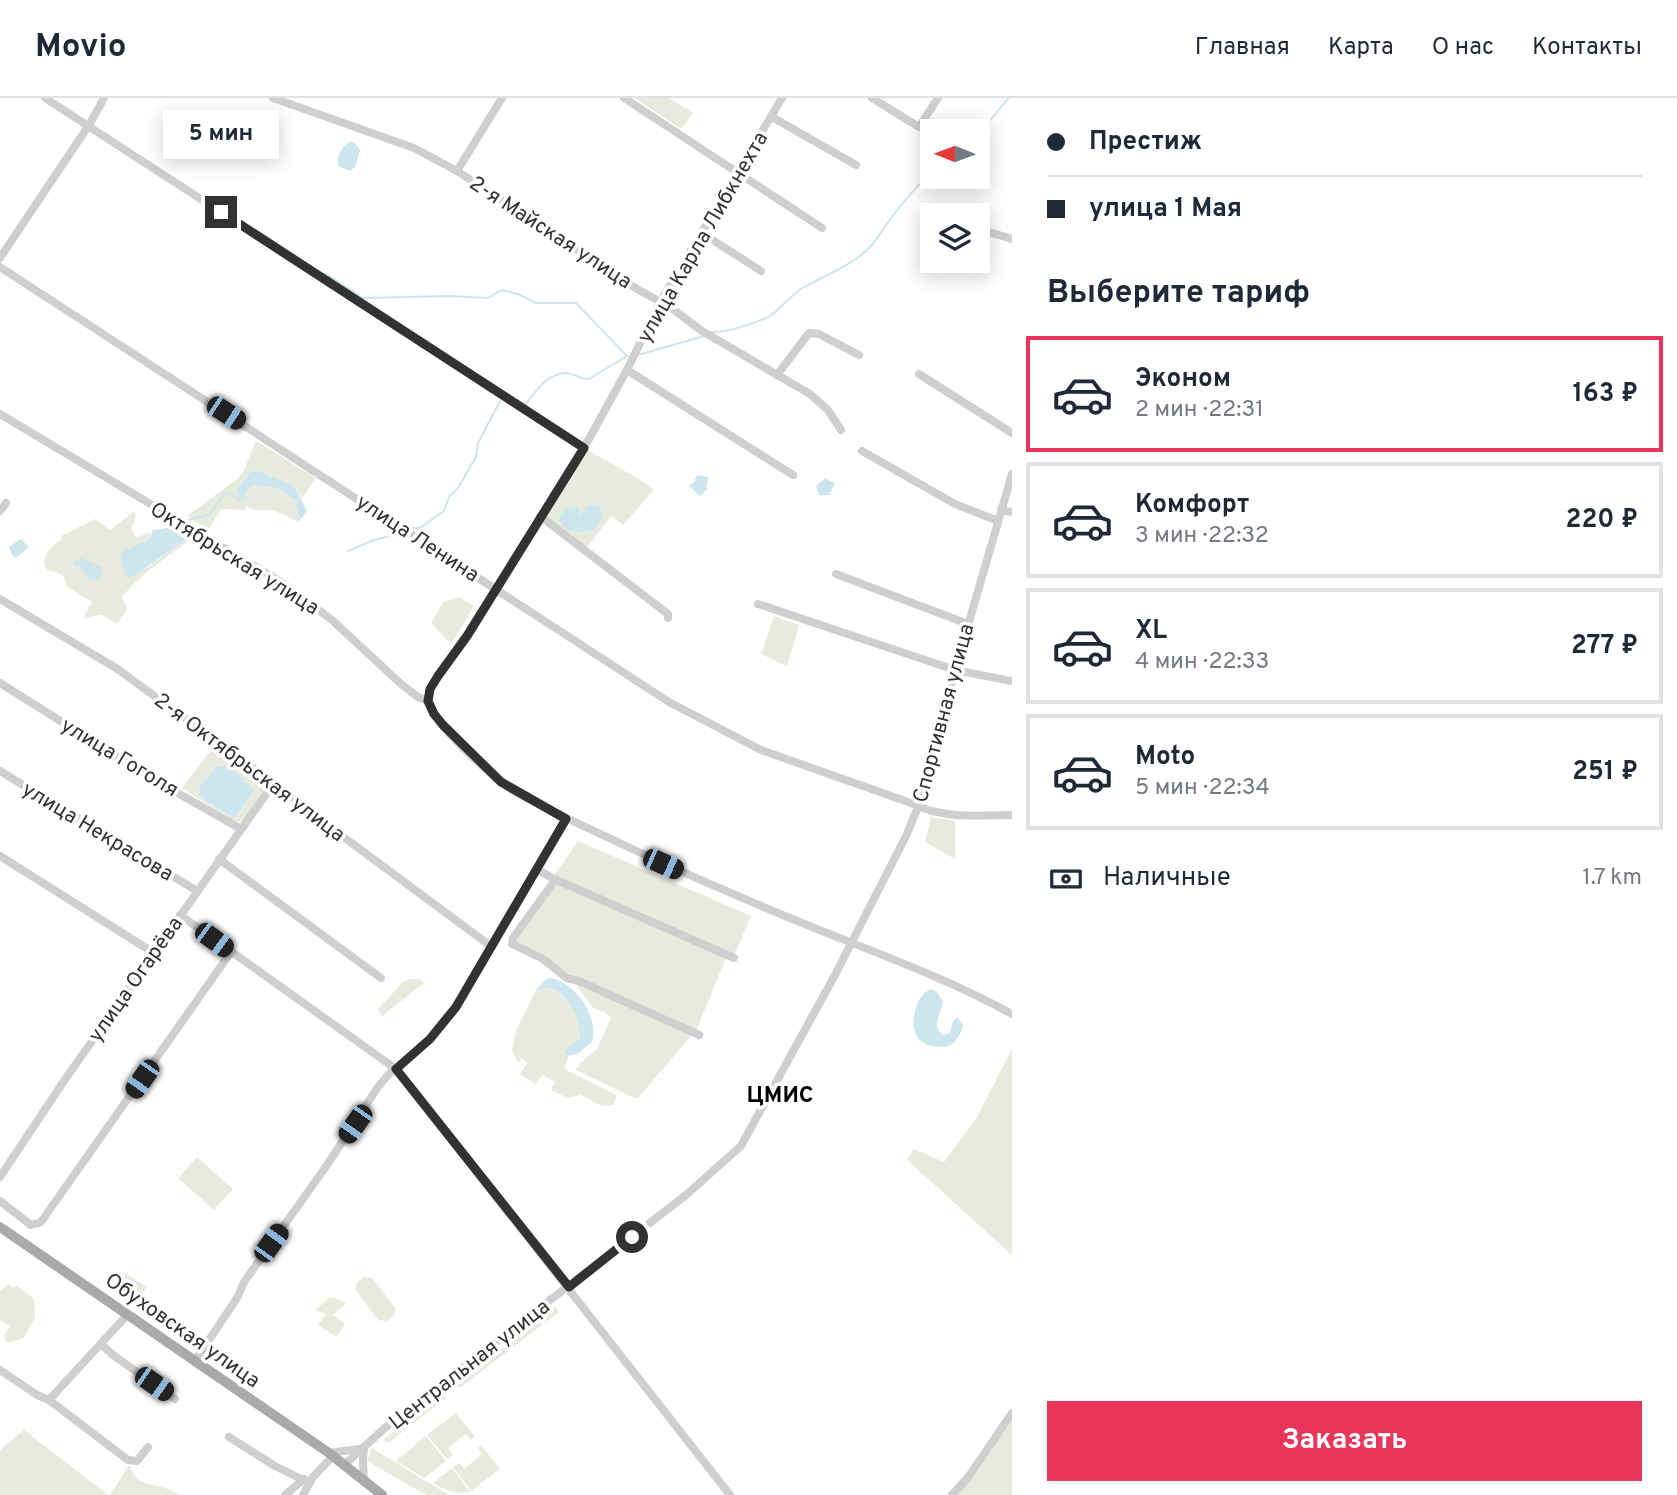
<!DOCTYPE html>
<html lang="ru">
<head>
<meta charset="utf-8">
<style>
	body { margin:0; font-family:Overpass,sans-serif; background:#f6f6f7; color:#1f2937; height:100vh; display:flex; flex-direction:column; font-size:26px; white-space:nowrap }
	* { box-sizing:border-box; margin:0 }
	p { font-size:23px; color:#747a83 }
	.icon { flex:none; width:38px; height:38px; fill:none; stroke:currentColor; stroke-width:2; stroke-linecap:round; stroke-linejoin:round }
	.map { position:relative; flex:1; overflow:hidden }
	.panel { display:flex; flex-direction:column; background:#fff; width:665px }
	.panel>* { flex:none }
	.top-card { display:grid; align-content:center; height:154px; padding:0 35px; background:#fff }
	.needle { width:46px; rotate:271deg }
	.tools { position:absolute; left:920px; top:21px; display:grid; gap:14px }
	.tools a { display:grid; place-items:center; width:70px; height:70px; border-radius:0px; background:#fff; box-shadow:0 4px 18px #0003; font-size:35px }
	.end { position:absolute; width:32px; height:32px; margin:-16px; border:9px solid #323232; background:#fff; box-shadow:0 0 0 4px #fff }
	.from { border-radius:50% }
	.bubble { position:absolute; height:49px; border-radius:0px; background:#fff; box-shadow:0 4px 18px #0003; font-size:23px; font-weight:700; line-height:49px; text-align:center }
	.car { position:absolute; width:21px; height:42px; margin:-21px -10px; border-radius:9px; box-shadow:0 0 5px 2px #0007; background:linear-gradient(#222 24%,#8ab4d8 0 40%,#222 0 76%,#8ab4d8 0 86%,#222 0) }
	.top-card b { display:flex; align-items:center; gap:24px; height:66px; font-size:26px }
	.top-card b+b { border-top:2px solid #e0e1e3 }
	.top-card i { width:18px; height:18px; background:#1f2937 }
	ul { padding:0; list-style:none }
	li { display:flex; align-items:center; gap:21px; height:116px; margin:0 14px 10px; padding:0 21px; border:4px solid #e0e1e3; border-radius:0px }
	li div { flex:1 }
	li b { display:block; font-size:26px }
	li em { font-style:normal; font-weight:700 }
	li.on { border-color:#e83559 }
	li>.icon { width:63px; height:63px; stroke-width:1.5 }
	h2 { padding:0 35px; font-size:32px; line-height:84px }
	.pay { display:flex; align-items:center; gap:18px; height:77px; padding:0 35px; font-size:26px }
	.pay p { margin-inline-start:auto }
	.primary-button { display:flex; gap:14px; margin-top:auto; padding:14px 35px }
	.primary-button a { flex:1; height:80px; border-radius:0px; background:#e83559; color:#fff; font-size:28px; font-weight:700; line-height:80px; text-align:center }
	header { display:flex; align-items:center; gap:42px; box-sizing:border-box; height:98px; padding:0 35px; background:#fff; border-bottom:2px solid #e0e1e3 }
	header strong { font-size:33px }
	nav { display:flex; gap:38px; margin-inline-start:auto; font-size:24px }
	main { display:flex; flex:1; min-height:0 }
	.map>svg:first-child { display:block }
	.green { fill:#e7ebde; fill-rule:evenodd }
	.water { fill:#cde5ee }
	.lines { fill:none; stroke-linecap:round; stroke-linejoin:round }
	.stream { stroke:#cde5ee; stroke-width:2 }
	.minor { stroke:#cfcfcf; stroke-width:8 }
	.major { stroke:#aaa; stroke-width:10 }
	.route { stroke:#323232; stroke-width:9 }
	.labels { text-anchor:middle; stroke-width:7; stroke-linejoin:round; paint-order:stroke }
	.street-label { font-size:21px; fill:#323232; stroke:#fff }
	.neighbourhood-label { font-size:23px; font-weight:bold; fill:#000; stroke:#fff }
</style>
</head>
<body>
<header>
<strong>Movio</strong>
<nav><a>Главная</a><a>Карта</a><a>О нас</a><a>Контакты</a></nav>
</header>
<main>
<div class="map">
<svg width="1012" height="1397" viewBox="0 0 1012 1397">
	<rect width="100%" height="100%" fill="#fff"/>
	<g class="green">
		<polygon points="635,0 669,0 693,15 681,31"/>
		<path d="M256,343L316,380L300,403L301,400L294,388L256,372L249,375L237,390L245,401L246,393L254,387C266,388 284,389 293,399C298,405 297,415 301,421L299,424C291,420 276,412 266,412C257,411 253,414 244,407L246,412L221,411L208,432L187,418L237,381L243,374Z"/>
		<path d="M587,352L639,381L654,392L623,427L611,418L586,451L545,419ZM576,409L581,417L585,413L591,433H575Z"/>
		<path d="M134,413L136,418L131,430L135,438L138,439L150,434L149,441L130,451L144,472L185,442L186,435L190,442C166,460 140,476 122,499L127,512L117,526L101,516L83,521L92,504L66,488C66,476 58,474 47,473C39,457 51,450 62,440L61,438L95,421L110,432Z"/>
		<polygon points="459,499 474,508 451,546 431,525 443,504"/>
		<polygon points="774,518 799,527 787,568 761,556"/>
		<path d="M213,650L267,684V687L243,723L239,724L231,722L182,690ZM217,668H220L234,719L199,698V690Z"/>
		<polygon points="931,719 955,723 955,761 925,744"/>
		<polygon points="578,743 751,818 734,858 553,779"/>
		<polygon points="555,784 726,860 696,933 566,874 516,846 515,840"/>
		<polygon points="410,881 419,881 424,885 382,918 378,911 403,884"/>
		<polygon points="578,885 692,937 638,1000 632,999 576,972 580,965 597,951 611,920 604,914 593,910 576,887"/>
		<path d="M550,890C569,896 585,924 579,942L568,949L565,955L569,958L564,971L616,997L614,1007L602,1008L581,997L567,1000L551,992L555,984L542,977L536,986L520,977L527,965L518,957L521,963L518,965L512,953L516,933L536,892Z"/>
		<polygon points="1012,951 1012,1157 907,1062 914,1051 944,1064 976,1021"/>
		<polygon points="197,1059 233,1091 214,1112 178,1080"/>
		<polygon points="125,1175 147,1189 137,1203 116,1189"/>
		<polygon points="363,1179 372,1180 396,1211 394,1217 387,1223 378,1222 355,1191 356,1186"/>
		<polygon points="8,1186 13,1190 17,1188 34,1201 35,1221 31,1226 24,1240 6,1245 4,1238 10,1228 0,1222 0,1193"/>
		<polygon points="329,1200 335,1200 346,1205 333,1217 345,1226 336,1239 318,1227 326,1216 315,1212"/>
		<polygon points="555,1209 559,1214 461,1289 453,1289"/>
		<polygon points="443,1295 446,1300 388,1345 383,1342"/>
		<polygon points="456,1315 475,1339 471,1342 466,1336 448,1350 453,1357 447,1361 427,1337"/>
		<polygon points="1012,1319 1012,1397 951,1397"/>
		<polygon points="24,1332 108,1397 0,1397 0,1352"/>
		<polygon points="426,1338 446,1363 424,1380 396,1363"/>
		<polygon points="481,1347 500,1371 471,1393 453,1369 459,1365 464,1371 482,1356 478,1350"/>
		<polygon points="372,1350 449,1397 426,1397 367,1363"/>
		<path d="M129,1367C136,1392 163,1384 180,1397H110Z"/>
		<path d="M452,1370L470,1394C456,1397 445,1392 433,1385Z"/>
	</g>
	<g class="water">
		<path d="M350,43L356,46L360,52L355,69L350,73L338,68C336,58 341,50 350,43Z"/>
		<polygon points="256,372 294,388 307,413 301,421 298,416 295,401 277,390 254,387 246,393 245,401 238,398 237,390 249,375"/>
		<polygon points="697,377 709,379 706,389 708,391 700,398 689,388 694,384"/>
		<polygon points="825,380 835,385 829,397 819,397 816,388"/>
		<path d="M598,407C604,415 601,423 595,431C584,435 568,436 561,426L559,418L567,411L576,409L581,417L587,408Z"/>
		<polygon points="174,429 186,435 185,442 137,476 130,479 125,477 120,455 149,441 153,432"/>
		<polygon points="21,441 29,449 16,460 12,457 9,449"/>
		<polygon points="81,460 102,469 100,480 95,482 87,480 79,468 74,468 74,463"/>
		<polygon points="217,668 228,669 254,691 236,719 231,718 199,698 199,690"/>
		<path d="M551,880C576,885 599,919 592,944L579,955L569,958L565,955L568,949L579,942C584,927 569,897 553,891C548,890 542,891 536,892L546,881Z"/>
		<path d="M931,891L936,893L943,903C942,916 930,926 943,937L950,935L953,923L957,919L963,927C962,933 958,942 952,946C944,952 922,948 917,939C909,925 916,896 931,891Z"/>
	</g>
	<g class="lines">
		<g class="stream">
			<path d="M978,33C991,24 998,11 1009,0"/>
			<path d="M325,175L363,200L450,198L488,200L502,192L518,196L536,205H576L627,258L589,281C580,282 575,275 566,275C546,276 537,292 525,307L506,295"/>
			<path d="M711,234C724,235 762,224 773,216C782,208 791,198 801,191C823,178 852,168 870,149C876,143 881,134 886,127C899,109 915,88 933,75"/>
			<polyline points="638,257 704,238"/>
			<polyline points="188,422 209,417 225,395 231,396 241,403 243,402"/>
			<polyline points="409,430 420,430 444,413 449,399 458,390 476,359 478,345 500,303"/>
			<polyline points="348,453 371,443 400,435"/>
		</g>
		<g class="minor">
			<polyline points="45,0 584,350"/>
			<polyline points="273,0 414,50 457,73 637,191 670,209 702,233 810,296 828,312 841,332"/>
			<polyline points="624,0 822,130"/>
			<polyline points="872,0 919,29 938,0"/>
			<polyline points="772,19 856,67"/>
			<polyline points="457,73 502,0"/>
			<polyline points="978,131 1012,141"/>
			<polyline points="702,135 761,173"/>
			<polyline points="0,160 89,27 104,0"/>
			<path d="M0,169L669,604L761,652L911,705C942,721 978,718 1012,717"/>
			<polyline points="627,272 793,377"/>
			<polyline points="919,276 1012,335"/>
			<polyline points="777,277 809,235 819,236 859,257"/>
			<polyline points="0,316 281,484 332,522 401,586 418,599 428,603"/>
			<polyline points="862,353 955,406 998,423"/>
			<polyline points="1001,412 1012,414"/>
			<polyline points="0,413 6,405"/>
			<polyline points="540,418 668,516 668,520"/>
			<polyline points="836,476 968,526"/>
			<polyline points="0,501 116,570 274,685 330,729 492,849"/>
			<polyline points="758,506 955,572 1012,583"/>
			<polyline points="0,585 146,677 241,731"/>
			<polyline points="428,603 430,591 438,578 467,538 584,350 627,272 660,204 782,0"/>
			<path d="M428,603C435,629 497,684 522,698C614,744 707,786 802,825C873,854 945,879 1012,916"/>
			<polyline points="0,673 197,793"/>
			<polyline points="0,758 154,855"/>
			<polyline points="219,761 381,880"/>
			<polyline points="537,771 552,780 734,860"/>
			<polyline points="555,782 513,840 512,846 543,861 567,880 579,883 699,937"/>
			<polyline points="180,817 396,971 730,1397"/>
			<polyline points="0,1079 66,980 274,685"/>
			<polyline points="0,1103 31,1127 41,1124 231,854"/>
			<polyline points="101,1246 113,1257 175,1301"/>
			<polyline points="195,1263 237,1200 244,1184 327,1067 378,989 388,977 430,941 456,909 566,721"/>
			<polyline points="0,1272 37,1297 49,1302 128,1362 137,1363 148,1349"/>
			<polyline points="49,1302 128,1216"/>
			<polyline points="229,1339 275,1368 303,1382"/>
			<polyline points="364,1349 363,1364 364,1382"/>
			<polyline points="329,1355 358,1351"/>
			<polyline points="345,1366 386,1329 686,1097 741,1048 835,877 906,738 918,709 955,572 1012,376"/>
			<polyline points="285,1397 304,1381"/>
			<polyline points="303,1397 313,1379 333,1358"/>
			<polyline points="952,1397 969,1378 1012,1315"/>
		</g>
		<polyline class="major" points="0,1129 329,1355 382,1397"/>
	</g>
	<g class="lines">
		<polyline class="route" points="221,114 584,350 467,538 438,578 430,591 428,603 434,616 443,627 501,684 566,721 456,909 430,941 396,971 569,1189 632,1139"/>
	</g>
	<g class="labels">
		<g class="street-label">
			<text transform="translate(551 134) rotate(33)" y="7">2-я Майская улица</text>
			<text transform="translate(702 139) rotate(-60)" y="7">улица Карла Либкнехта</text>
			<text transform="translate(418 440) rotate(33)" y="7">улица Ленина</text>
			<text transform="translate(235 460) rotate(32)" y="7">Октябрьская улица</text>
			<text transform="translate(943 615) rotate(-75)" y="7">Спортивная улица</text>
			<text transform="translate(120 659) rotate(31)" y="7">улица Гоголя</text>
			<text transform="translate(250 669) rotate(37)" y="7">2-я Октябрьская улица</text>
			<text transform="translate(98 733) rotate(31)" y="7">улица Некрасова</text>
			<text transform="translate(135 881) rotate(-55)" y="7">улица Огарёва</text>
			<text transform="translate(183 1232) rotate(35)" y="7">Обуховская улица</text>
			<text transform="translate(469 1266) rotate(-38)" y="7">Центральная улица</text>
		</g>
		<g class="neighbourhood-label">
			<text x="780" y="1004">ЦМИС</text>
		</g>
	</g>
</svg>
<div class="tools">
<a><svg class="needle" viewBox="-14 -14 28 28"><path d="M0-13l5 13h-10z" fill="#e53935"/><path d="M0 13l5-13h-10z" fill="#747a83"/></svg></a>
<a><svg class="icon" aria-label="layers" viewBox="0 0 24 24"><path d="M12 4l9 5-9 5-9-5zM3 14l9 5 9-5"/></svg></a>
</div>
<i class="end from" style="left:632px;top:1139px"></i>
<i class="end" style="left:221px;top:114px"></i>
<div class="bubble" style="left:163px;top:12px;width:116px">5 мин</div>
<i class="car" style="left:226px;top:315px;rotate:123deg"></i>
<i class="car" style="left:663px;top:766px;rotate:114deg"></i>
<i class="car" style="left:214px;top:842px;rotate:126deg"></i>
<i class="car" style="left:142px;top:981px;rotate:215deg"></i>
<i class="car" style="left:355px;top:1026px;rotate:215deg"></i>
<i class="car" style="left:271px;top:1145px;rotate:36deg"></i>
<i class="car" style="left:154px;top:1286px;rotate:125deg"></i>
</div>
<section class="panel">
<div class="top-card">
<b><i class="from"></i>Престиж</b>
<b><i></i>улица 1 Мая</b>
</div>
<h2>Выберите тариф</h2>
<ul>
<li class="on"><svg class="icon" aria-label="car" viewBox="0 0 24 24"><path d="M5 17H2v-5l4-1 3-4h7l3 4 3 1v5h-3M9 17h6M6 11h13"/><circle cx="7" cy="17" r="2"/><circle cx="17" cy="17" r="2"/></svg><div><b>Эконом</b><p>2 мин · 22:31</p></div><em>163 ₽</em></li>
<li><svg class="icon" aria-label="car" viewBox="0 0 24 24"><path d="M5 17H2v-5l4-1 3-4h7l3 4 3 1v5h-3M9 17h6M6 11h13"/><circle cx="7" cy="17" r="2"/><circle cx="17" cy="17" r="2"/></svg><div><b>Комфорт</b><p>3 мин · 22:32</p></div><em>220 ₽</em></li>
<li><svg class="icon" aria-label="car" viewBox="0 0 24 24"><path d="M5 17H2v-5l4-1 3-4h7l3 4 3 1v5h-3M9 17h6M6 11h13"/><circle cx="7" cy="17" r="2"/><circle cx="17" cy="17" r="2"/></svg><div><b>XL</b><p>4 мин · 22:33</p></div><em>277 ₽</em></li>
<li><svg class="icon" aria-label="car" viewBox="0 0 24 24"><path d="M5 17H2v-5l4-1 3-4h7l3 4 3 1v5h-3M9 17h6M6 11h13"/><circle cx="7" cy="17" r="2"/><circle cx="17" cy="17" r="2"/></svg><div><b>Moto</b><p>5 мин · 22:34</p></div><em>251 ₽</em></li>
</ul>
<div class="pay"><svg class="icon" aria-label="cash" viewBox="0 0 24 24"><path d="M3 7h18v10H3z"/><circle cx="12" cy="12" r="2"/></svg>Наличные<p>1.7 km</p></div>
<div class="primary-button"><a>Заказать</a></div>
</section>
</main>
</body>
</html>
